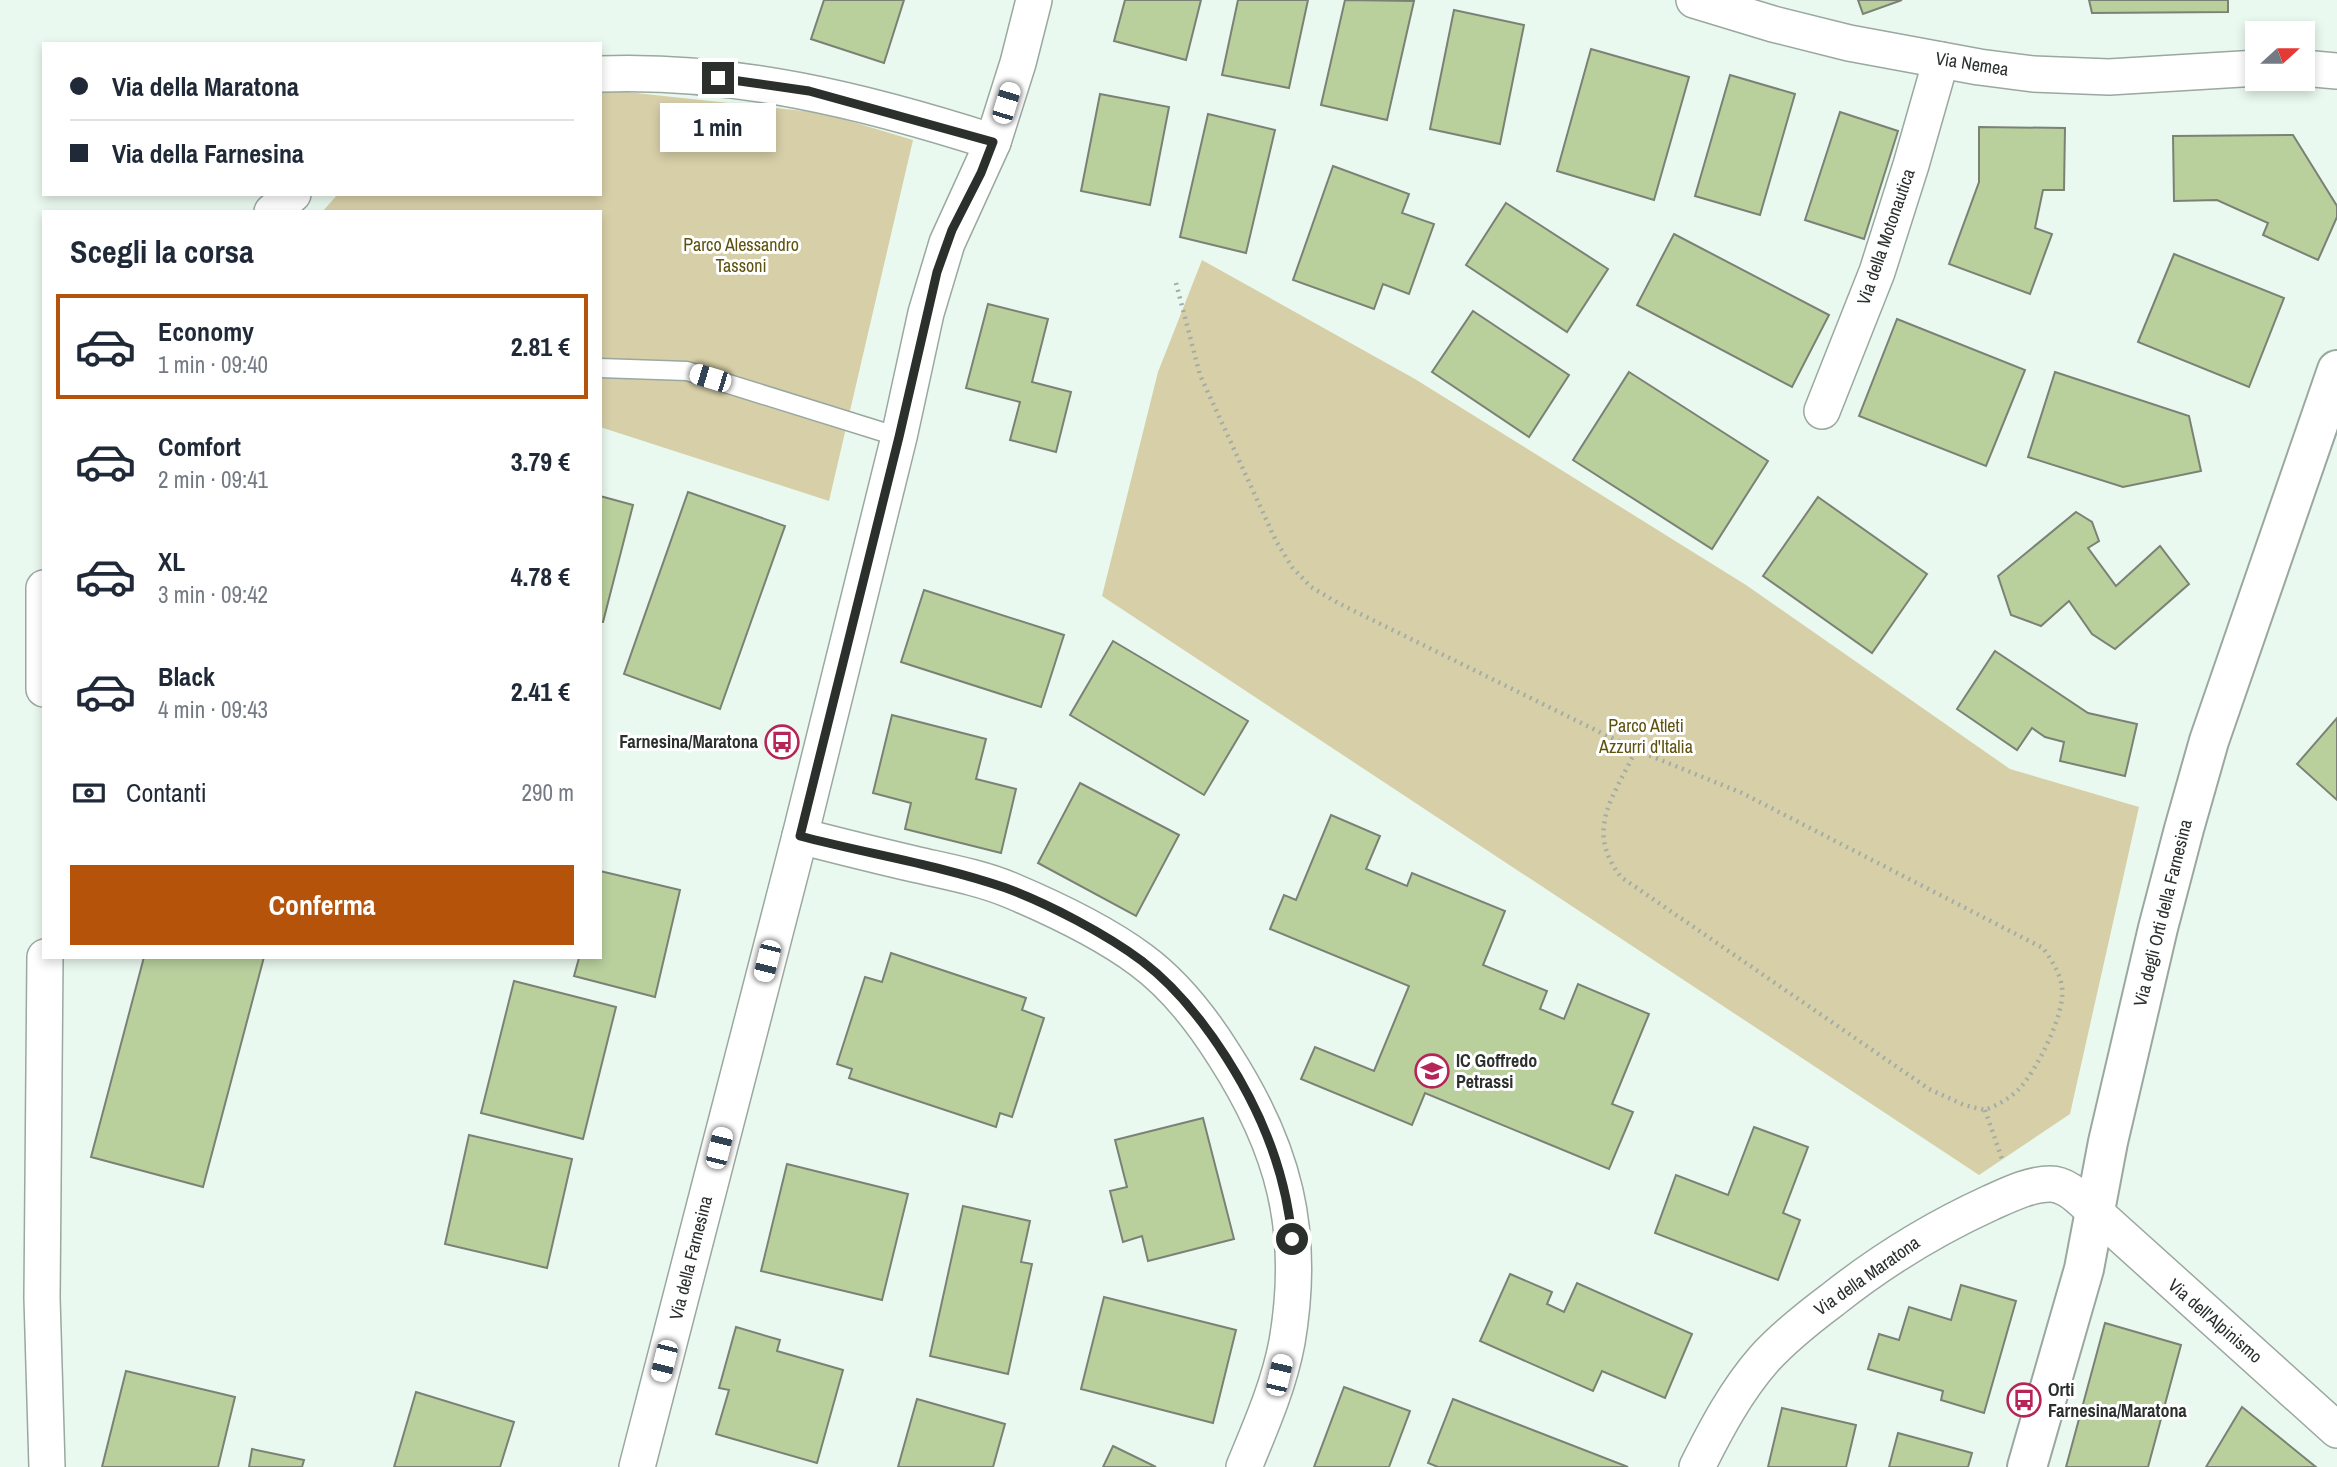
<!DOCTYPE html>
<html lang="it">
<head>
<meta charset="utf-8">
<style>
	body { margin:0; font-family:"Archivo Narrow",sans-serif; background:#f2f2f3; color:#1f2937; height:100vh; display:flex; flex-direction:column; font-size:26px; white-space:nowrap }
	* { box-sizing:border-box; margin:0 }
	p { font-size:23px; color:#747a83 }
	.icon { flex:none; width:38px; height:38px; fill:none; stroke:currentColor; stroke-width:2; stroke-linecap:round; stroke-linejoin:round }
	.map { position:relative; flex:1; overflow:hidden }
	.drawer { position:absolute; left:42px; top:210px; width:560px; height:749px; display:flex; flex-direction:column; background:#fff; border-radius:0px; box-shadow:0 4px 10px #0003 }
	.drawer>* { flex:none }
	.banner { position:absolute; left:42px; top:42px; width:560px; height:154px; border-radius:0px; box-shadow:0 4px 10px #0003; display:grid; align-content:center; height:154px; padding:0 28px; background:#fff }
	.needle { width:46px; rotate:69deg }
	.buttons { position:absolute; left:2245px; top:21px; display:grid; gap:14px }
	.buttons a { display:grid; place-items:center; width:70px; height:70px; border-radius:0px; background:#fff; box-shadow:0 4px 10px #0003; font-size:35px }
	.end { position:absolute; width:32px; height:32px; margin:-16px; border:9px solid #2b302d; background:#fff; box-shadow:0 0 0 4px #fff }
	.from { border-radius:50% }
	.bubble { position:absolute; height:49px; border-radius:0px; background:#fff; box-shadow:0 4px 10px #0003; font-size:23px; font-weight:800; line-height:49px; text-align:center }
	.car { position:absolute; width:21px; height:42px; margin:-21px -10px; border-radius:9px; box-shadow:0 0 5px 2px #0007; background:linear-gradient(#fff 24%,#345 0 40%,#fff 0 76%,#345 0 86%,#fff 0) }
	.banner b { display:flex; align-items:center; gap:24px; height:66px; font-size:26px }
	.banner b+b { border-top:2px solid #e0e1e3 }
	.banner i { width:18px; height:18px; background:#1f2937 }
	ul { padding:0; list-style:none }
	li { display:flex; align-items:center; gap:21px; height:105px; margin:0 14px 10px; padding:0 14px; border:4px solid transparent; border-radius:0px }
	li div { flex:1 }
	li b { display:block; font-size:26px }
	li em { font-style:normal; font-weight:800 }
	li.on { border-color:#b45309 }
	li>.icon { width:63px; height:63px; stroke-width:1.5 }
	h2 { padding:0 28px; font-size:32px; line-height:84px }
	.pay { display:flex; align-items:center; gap:18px; height:77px; padding:0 28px; font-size:26px }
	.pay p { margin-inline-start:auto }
	.cta { display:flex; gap:14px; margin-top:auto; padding:14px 28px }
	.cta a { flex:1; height:80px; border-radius:0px; background:#b45309; color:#fff; font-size:28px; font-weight:800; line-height:80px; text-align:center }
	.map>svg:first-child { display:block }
	.green { fill:#d7cfa8 }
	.building { fill:#b9d09d; stroke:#7b8175; stroke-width:2 }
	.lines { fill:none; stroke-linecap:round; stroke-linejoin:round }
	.lane-casing { stroke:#9aa8a0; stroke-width:21 }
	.street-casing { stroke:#9aa8a0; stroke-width:38 }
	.secondary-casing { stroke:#9aa8a0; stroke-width:42 }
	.path { stroke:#a2ada6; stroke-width:4.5; stroke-dasharray:2 5; stroke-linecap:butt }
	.lane { stroke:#fff; stroke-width:18 }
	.street { stroke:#fff; stroke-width:35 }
	.secondary { stroke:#fff; stroke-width:38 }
	.route { stroke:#2b302d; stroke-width:9 }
	.labels { text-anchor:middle; stroke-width:6; stroke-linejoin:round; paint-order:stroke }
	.street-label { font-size:18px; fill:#2b302d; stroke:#fff }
	.park-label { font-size:18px; fill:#5e510d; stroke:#fff }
	.poi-label { font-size:18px; font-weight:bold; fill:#2b302d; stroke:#fff; text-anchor:start }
</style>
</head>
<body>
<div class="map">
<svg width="2337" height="1467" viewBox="0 0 2337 1467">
	<rect width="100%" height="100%" fill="#eaf9ef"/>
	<g class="green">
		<polygon points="608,90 823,113 913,140 829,501 600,427 600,212 322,212 338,194 600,194 600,92"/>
		<polygon points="1202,260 1415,379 1746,585 2010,769 2139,807 2070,1114 1979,1175 1102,596 1158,372"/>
	</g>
	<g class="building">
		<polygon points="824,0 904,0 884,63 811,39"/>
		<polygon points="1125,0 1201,0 1186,60 1114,41"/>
		<polygon points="1238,0 1308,0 1289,88 1222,75"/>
		<polygon points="1345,0 1414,1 1387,120 1321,105"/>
		<polygon points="1858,0 1902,0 1863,14"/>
		<polygon points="2089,0 2228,0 2228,12 2092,13"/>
		<polygon points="1454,10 1524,25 1500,144 1430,129"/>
		<polygon points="1591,49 1689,77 1654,200 1557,171"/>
		<polygon points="1730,75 1795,94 1760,215 1695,196"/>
		<polygon points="1100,94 1169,107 1150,205 1081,191"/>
		<polygon points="1840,112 1898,131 1864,239 1805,220"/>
		<polygon points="1208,114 1275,130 1246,253 1180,237"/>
		<polygon points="1979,127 2065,128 2064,190 2043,190 2035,228 2052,234 2030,294 1949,264 1979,182"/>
		<polygon points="2293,135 2337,206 2337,217 2318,260 2263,235 2268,223 2217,200 2174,201 2173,136"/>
		<polygon points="1333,166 1409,194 1402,213 1434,224 1409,294 1383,284 1374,309 1293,280"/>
		<polygon points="1506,203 1608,269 1567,332 1466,265"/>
		<polygon points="1674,234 1829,315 1792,387 1637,305"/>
		<polygon points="2174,254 2284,298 2249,387 2138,342"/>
		<polygon points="988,304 1048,319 1032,382 1071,392 1056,452 1010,440 1020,402 966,388"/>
		<polygon points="1473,311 1569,375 1529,437 1432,372"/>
		<polygon points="1897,319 2025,370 1986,466 1859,416"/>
		<polygon points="1629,372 1768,461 1712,549 1573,460"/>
		<polygon points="2055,372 2189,416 2201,471 2123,487 2028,457"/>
		<polygon points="688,492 785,526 720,709 624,674"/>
		<polygon points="600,496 633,505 603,622 600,622"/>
		<polygon points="1818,497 1927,574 1872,653 1763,576"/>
		<polygon points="2076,512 2092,522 2099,541 2088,548 2116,586 2160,546 2189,584 2115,649 2092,634 2069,601 2041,626 2011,615 1998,576"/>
		<polygon points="924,590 1064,635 1041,707 901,662"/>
		<polygon points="1113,641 1248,721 1204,795 1070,715"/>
		<polygon points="1995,651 2088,713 2137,724 2125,776 2060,761 2064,742 2045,737 2032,728 2017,750 1957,709"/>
		<polygon points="892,715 986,739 976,779 1016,789 1001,853 905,829 911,803 873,793"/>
		<polygon points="2337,718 2337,800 2297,764"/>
		<polygon points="1080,783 1179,835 1136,916 1038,863"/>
		<polygon points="1331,815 1380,836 1366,869 1407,886 1412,873 1505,911 1483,965 1547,991 1540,1009 1564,1019 1578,984 1649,1014 1612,1104 1633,1112 1609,1169 1425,1093 1412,1125 1301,1079 1315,1047 1374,1071 1409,986 1270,929 1284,895 1296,900"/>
		<polygon points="600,871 680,890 655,997 574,976 579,958 575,957 600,957"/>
		<polygon points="891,953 1026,998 1022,1010 1044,1018 1012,1117 1000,1113 996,1127 849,1078 852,1069 837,1064 865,977 882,982"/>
		<polygon points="144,957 264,957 203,1187 91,1157"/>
		<polygon points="514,981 616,1007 583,1139 481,1113"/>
		<polygon points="1203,1118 1234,1239 1148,1261 1142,1236 1123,1242 1110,1191 1127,1187 1115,1140"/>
		<polygon points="1754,1127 1808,1147 1783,1213 1800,1220 1778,1280 1655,1233 1676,1175 1728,1195"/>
		<polygon points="469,1135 572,1159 547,1268 445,1244"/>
		<polygon points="787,1164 908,1194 882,1300 761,1271"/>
		<polygon points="963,1206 1030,1221 1021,1262 1032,1264 1008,1374 930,1356"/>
		<polygon points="1510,1274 1552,1292 1547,1304 1564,1312 1577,1283 1692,1334 1665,1398 1602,1371 1593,1391 1480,1341"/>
		<polygon points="1961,1285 2016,1301 1984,1413 1941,1400 1943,1391 1868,1369 1879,1334 1899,1340 1909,1307 1951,1320"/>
		<polygon points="1104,1297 1236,1330 1213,1423 1081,1389"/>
		<polygon points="2105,1323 2181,1345 2148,1467 2066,1467"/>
		<polygon points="736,1327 780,1340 777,1351 843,1370 817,1463 716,1434 729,1390 719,1388"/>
		<polygon points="126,1371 235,1397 218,1467 102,1467"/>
		<polygon points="1344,1387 1410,1411 1389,1467 1314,1467"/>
		<polygon points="416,1392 514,1422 500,1467 394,1467"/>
		<polygon points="917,1399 1005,1424 993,1467 898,1467"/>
		<polygon points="1453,1399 1628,1467 1438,1467 1428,1463"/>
		<polygon points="2242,1407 2316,1467 2206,1467"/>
		<polygon points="1782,1408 1856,1425 1846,1467 1768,1467"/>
		<polygon points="1898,1433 1972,1453 1968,1467 1889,1467"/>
		<polygon points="1113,1446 1156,1467 1103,1467"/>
		<polygon points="252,1449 304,1460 302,1467 249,1467"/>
	</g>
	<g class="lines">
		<defs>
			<polyline id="lane" points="600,368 687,371 899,437"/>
			<g id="street">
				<polyline points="1694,0 1773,24 1849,43 1979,67 2033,74 2109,77 2258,68"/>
				<polyline points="2303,68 2337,71"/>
				<path d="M600,74C736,69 865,101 993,142"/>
				<polyline points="272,212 293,194"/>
				<polyline points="1822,411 1877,272 1911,165 1941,60"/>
				<polyline points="44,588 44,689"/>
				<path d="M800,836C839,846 879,856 918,865C949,872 981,878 1010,890C1055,909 1102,931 1141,960C1175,985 1202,1020 1224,1055C1284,1148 1306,1231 1287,1342C1279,1385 1261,1426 1244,1467"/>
				<polyline points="45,957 42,1298 47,1467"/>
				<polyline points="637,1467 800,836 899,437 926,313 947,243 993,142 1018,63 1034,0"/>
				<path d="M1697,1467C1716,1429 1736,1391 1764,1359C1784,1337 1808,1318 1832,1300C1881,1261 1933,1229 1990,1203C2008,1195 2030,1184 2050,1184C2068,1184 2082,1201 2094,1211L2337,1430"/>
			</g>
			<polyline id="secondary" points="2027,1467 2084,1269 2108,1142 2158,928 2184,829 2209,741 2337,370"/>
		</defs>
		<use href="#lane" class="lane-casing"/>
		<use href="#street" class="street-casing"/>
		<use href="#secondary" class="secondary-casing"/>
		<g class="path">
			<path d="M1176,283L1200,375L1276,541L1292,567L1311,587L1338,603L1636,750L1742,793L2043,948C2051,959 2060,973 2062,987C2066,1013 2036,1072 2018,1090C2009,1099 1997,1105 1985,1110L1964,1105L1929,1089L1621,877C1584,830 1614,796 1636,750"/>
			<polyline points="1985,1110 2002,1159"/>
		</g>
		<use href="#lane" class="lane"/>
		<use href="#street" class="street"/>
		<use href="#secondary" class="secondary"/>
	</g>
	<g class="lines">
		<path class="route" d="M718,78L809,91L993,142L981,173L952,230L937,272L899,437L800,836C868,854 940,865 1006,888C1049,904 1106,934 1142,961C1176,987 1203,1021 1226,1057C1262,1113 1286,1172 1292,1239"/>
	</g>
	<defs>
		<symbol id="bus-ring" viewBox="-11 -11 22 22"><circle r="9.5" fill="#fff" stroke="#b52557" stroke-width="1.5"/><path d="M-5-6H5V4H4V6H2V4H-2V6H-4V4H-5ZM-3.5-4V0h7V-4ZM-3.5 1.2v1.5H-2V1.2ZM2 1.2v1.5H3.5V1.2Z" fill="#b52557"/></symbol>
		<symbol id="school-ring" viewBox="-11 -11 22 22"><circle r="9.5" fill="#fff" stroke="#b52557" stroke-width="1.5"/><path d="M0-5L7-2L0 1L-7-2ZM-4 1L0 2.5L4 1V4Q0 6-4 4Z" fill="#b52557"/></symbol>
	</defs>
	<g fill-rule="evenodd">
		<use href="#bus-ring" x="763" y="723" width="38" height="38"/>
		<use href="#school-ring" x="1413" y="1052" width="38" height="38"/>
		<use href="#bus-ring" x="2005" y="1381" width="38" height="38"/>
	</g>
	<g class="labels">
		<g class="street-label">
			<text transform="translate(1972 64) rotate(9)" y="6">Via Nemea</text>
			<text transform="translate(1886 237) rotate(-71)" y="6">Via della Motonautica</text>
			<text transform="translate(2163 913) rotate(-76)" y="6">Via degli Orti della Farnesina</text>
			<text transform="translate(691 1258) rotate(-76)" y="6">Via della Farnesina</text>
			<text transform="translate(1867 1276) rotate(-35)" y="6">Via della Maratona</text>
			<text transform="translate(2215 1321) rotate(41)" y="6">Via dell'Alpinismo</text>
		</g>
		<g class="park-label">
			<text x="741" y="251">Parco Alessandro<tspan x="741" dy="21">Tassoni</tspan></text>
			<text x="1646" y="732">Parco Atleti<tspan x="1646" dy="21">Azzurri d'Italia</tspan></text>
		</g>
		<g class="poi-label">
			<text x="758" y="748" text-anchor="end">Farnesina/Maratona</text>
			<text x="1456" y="1067">IC Goffredo<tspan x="1456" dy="21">Petrassi</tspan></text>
			<text x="2048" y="1396">Orti<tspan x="2048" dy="21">Farnesina/Maratona</tspan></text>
		</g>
	</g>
</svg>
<div class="buttons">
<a><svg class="needle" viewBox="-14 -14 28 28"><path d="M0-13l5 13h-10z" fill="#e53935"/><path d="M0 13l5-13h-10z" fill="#747a83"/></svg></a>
</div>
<i class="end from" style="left:1292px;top:1239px"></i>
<i class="end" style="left:718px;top:78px"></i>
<div class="bubble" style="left:660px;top:103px;width:116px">1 min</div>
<i class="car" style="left:1006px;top:103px;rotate:17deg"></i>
<i class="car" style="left:710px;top:378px;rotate:287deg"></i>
<i class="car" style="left:767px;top:961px;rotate:194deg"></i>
<i class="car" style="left:719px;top:1148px;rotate:14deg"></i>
<i class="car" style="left:664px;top:1361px;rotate:194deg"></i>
<i class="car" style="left:1279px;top:1375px;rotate:13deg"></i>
<div class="banner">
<b><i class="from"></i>Via della Maratona</b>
<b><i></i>Via della Farnesina</b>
</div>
<section class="drawer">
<h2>Scegli la corsa</h2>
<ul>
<li class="on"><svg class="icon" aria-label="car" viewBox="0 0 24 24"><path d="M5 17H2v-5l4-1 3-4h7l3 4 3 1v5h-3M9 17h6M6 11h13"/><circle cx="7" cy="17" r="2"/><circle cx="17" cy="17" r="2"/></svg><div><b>Economy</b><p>1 min · 09:40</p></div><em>2.81 €</em></li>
<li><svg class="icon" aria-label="car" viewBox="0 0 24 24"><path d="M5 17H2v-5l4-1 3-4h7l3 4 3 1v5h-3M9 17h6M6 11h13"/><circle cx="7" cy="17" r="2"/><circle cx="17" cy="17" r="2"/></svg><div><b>Comfort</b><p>2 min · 09:41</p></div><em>3.79 €</em></li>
<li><svg class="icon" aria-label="car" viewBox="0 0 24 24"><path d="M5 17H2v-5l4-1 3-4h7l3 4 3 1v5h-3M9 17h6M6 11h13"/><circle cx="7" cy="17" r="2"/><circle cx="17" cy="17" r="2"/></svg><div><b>XL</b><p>3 min · 09:42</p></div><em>4.78 €</em></li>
<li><svg class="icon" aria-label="car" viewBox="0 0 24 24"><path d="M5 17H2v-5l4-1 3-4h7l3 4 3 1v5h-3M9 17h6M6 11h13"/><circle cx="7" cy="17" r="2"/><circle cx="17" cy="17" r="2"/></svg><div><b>Black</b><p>4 min · 09:43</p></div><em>2.41 €</em></li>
</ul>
<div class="pay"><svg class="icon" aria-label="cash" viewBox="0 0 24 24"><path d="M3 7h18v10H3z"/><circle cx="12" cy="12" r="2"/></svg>Contanti<p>290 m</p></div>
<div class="cta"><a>Conferma</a></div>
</section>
</div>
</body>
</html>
